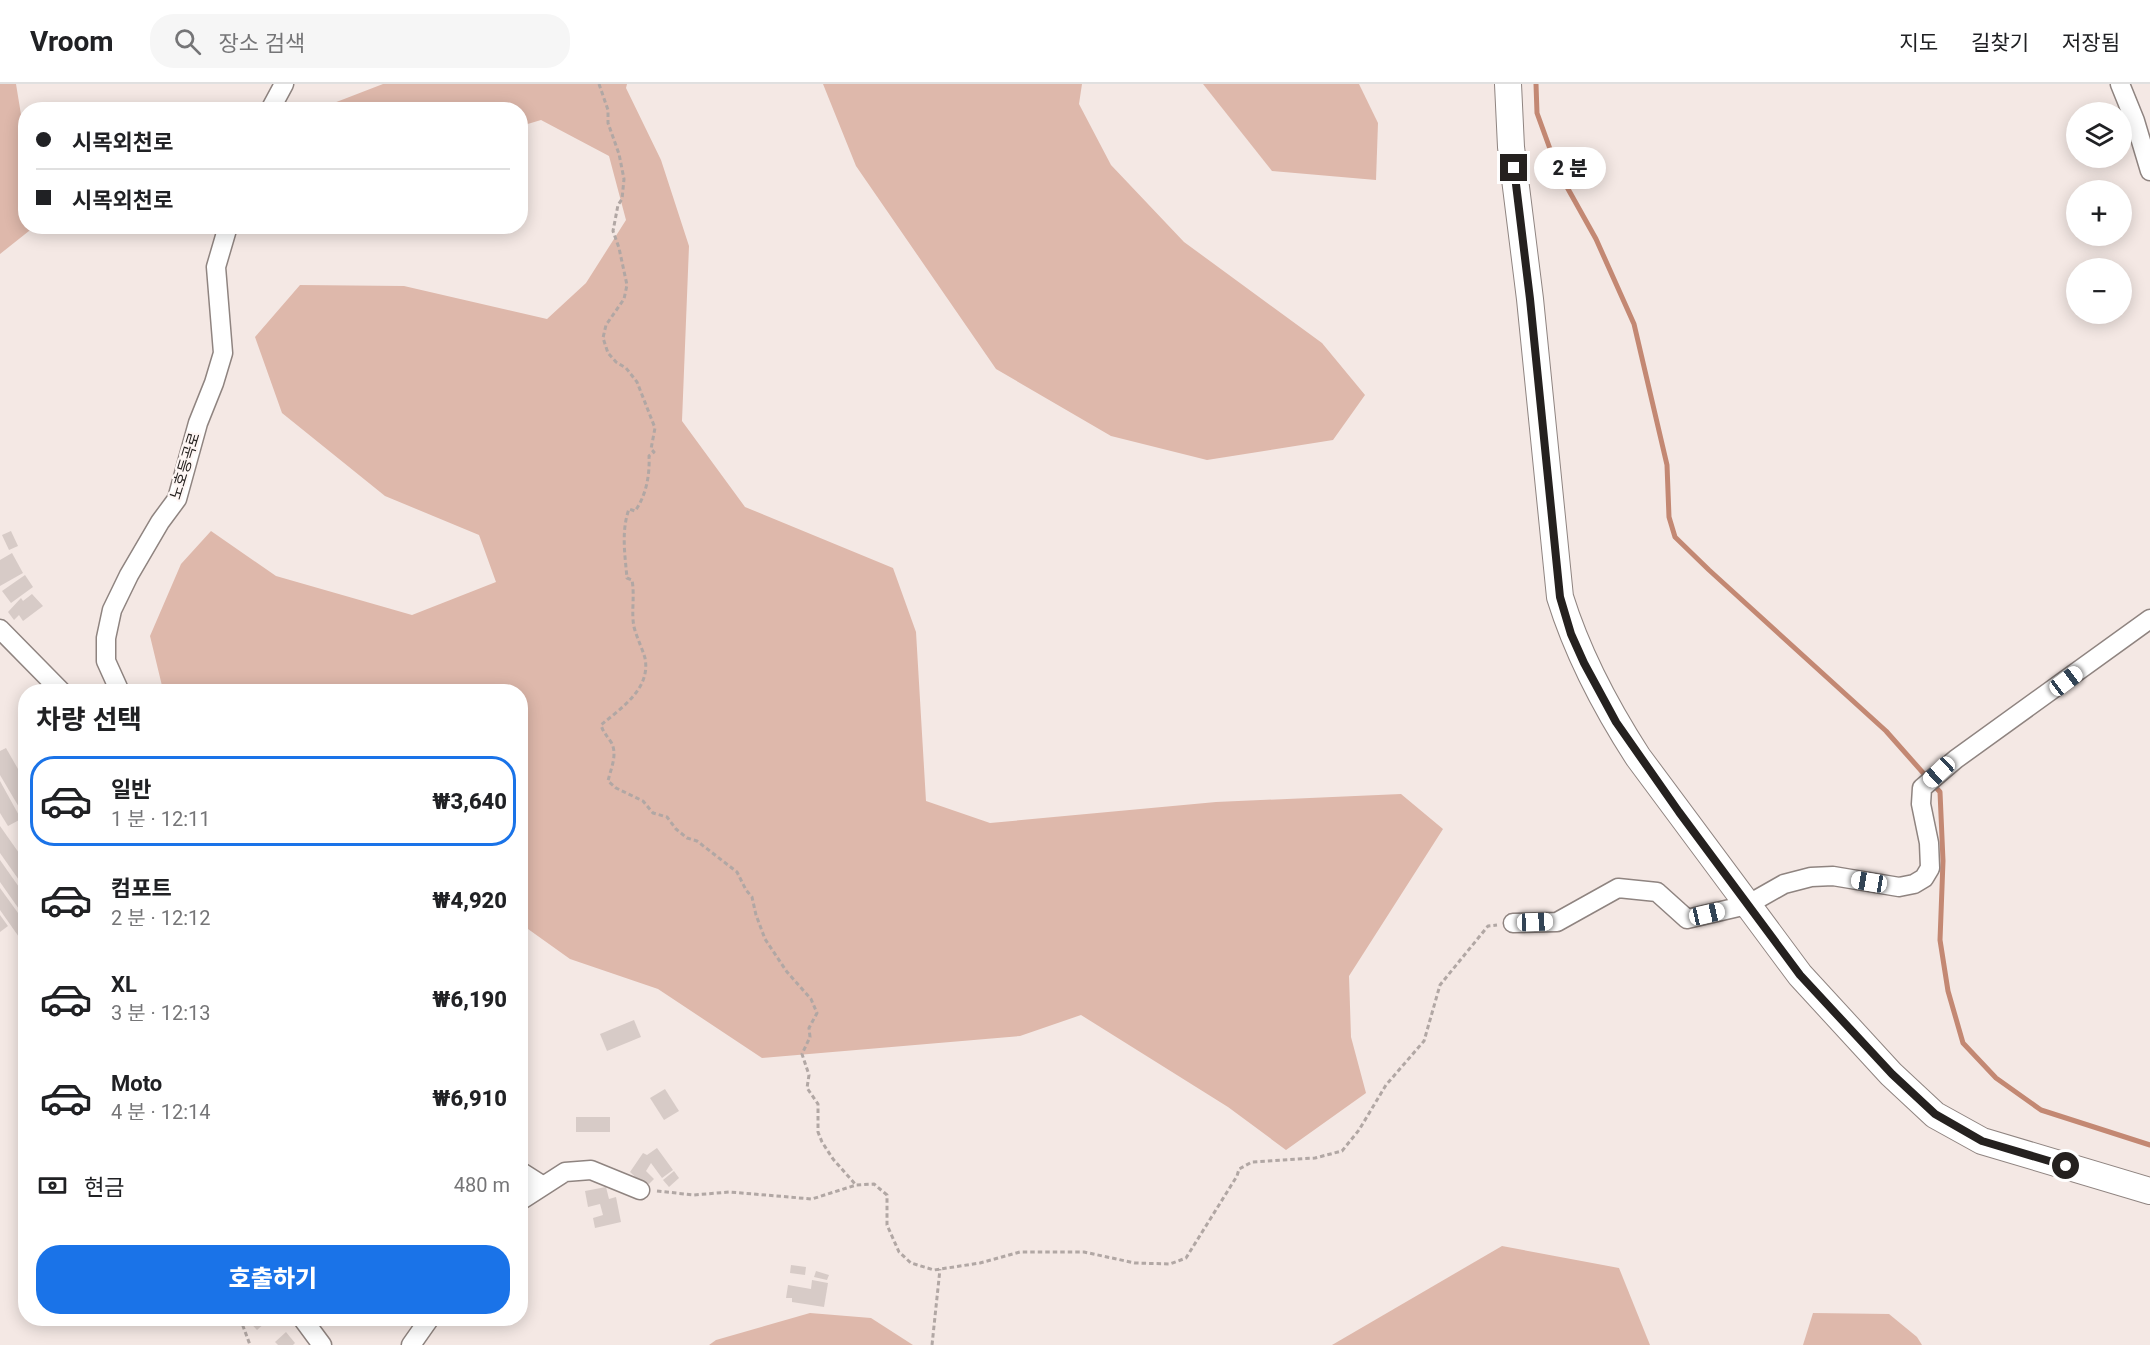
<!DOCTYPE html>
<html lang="ko">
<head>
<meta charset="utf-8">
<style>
	body { margin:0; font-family:Roboto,"Noto Sans KR",sans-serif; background:#f6f6f6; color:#202124; height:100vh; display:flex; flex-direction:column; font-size:22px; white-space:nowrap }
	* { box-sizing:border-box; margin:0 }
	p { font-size:20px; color:#757577 }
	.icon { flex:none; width:33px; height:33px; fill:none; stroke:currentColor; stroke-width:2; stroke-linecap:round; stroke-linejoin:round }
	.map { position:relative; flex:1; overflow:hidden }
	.panel { position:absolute; left:18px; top:600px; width:510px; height:642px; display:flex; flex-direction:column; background:#fff; border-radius:24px; box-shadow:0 3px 15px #0003 }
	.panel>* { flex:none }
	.hud { position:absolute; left:18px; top:18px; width:510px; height:132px; border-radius:24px; box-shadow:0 3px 15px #0003; display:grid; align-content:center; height:132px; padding:0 18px; background:#fff }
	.controls { position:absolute; left:2066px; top:18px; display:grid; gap:12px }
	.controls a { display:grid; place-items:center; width:66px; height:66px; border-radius:50%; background:#fff; box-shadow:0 3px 15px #0003; font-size:30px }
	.end { position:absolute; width:27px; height:27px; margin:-14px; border:8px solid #25211f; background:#fff; box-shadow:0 0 0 3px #fff }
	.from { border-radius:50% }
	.bubble { position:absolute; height:42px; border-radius:21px; background:#fff; box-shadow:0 3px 15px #0003; font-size:20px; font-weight:800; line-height:42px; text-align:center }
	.car { position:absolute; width:18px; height:36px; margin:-18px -9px; border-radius:8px; box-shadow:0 0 4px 2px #0007; background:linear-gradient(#fff 24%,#345 0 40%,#fff 0 76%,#345 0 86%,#fff 0) }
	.hud b { display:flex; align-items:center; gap:21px; height:57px; font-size:22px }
	.hud b+b { border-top:2px solid #e0e0e0 }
	.hud i { width:15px; height:15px; background:#202124 }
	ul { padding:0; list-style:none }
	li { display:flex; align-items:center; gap:18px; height:90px; margin:0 12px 9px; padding:0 6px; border:3px solid transparent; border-radius:24px }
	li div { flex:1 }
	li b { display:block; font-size:22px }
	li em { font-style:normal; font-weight:800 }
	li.current { border-color:#1a73e8 }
	li>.icon { width:54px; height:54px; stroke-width:1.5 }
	h2 { padding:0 18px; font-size:27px; line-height:72px }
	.pay { display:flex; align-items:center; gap:15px; height:66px; padding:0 18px; font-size:22px }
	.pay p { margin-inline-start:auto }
	.action { display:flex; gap:12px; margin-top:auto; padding:12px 18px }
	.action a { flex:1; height:69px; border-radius:24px; background:#1a73e8; color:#fff; font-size:24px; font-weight:800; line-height:69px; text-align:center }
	header { display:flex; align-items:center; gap:36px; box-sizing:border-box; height:84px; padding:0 30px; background:#fff; border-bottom:2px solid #e0e0e0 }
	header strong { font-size:28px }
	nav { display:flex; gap:33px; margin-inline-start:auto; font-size:21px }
	.search { width:420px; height:54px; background:#f6f6f6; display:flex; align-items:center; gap:15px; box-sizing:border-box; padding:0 21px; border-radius:24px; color:#757577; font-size:22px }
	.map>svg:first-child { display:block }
	.green { fill:#deb8ab }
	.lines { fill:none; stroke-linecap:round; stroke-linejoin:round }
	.stream { stroke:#c38873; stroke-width:5 }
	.building { fill:#d7cbc7 }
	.street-casing { stroke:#8f8480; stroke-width:21 }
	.secondary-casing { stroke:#8f8480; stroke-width:28 }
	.path { stroke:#b1a7a4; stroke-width:3; stroke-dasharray:4.5 3; stroke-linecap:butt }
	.street { stroke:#fff; stroke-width:18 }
	.secondary { stroke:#fff; stroke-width:26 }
	.route { stroke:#25211f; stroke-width:8 }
	.labels { text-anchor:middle; stroke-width:4.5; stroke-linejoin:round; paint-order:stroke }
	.street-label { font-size:15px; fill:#25211f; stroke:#fef6f4 }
</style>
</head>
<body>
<header>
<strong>Vroom</strong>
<div class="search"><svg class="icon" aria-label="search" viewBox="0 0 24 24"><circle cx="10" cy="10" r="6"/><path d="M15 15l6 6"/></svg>장소 검색</div>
<nav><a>지도</a><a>길찾기</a><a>저장됨</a></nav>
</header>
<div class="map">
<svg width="2150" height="1261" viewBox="0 0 2150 1261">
	<rect width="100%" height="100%" fill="#f4e8e4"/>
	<g class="green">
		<polygon points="0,0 16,0 25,55 26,142 34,143 0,170"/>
		<polygon points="383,0 627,0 626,4 661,76 689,162 682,337 745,423 893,484 916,548 926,717 990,739 1216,718 1401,710 1443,745 1349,892 1351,953 1366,1009 1286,1066 1228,1023 1081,931 1020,952 762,974 658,905 570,875 521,840 520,608 163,606 150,552 181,480 211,447 276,492 412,531 496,498 479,451 385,412 282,329 255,253 300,201 404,202 547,235 586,199 626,136 609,72 541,36 521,42 520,26 328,26 326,22"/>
		<polygon points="823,0 1082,0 1079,20 1111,81 1184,158 1322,259 1365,311 1333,356 1207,376 1111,352 996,285 856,82"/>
		<polygon points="1203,0 1359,0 1378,39 1376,96 1272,87"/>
		<polygon points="1502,1162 1619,1184 1650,1261 1332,1261"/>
		<polygon points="810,1229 871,1234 913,1261 709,1261 716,1256"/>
		<polygon points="1813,1229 1889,1230 1917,1253 1922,1261 1803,1261"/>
	</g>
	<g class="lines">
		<polyline class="stream" points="1536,0 1537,29 1558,87 1596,155 1634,240 1667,381 1669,433 1675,453 1709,486 1886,647 1940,708 1943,777 1940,856 1948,907 1963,959 1996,994 2041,1026 2150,1061"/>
	</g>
	<g class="building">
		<polygon points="11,447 18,462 9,466 2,451"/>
		<polygon points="12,469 23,489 0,502 0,476"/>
		<polygon points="25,491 33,503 11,519 2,507"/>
		<polygon points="32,510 43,522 23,537 19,531 14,536 8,528 21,514 23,517"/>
		<polygon points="6,664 26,699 26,735 0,691 0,667"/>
		<polygon points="0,697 21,735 8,742 0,729"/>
		<polygon points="0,742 26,779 26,806 0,769"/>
		<polygon points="0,776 26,813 26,835 0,798"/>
		<polygon points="0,804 26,840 26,863 0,826"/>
		<polygon points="0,831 8,842 0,848"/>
		<polygon points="634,936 641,953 607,967 600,950"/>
		<polygon points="665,1005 679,1027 664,1036 650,1014"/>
		<rect x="576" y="1033" width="34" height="15"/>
		<polygon points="657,1064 673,1086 662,1094 651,1079 646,1087 654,1095 646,1103 630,1088 643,1069 647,1071"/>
		<polygon points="674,1087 679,1094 669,1103 663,1096"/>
		<polygon points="606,1103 609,1115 616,1113 621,1138 595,1144 593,1134 603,1131 600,1120 588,1123 585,1107"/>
		<polygon points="791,1181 806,1183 805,1191 790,1189"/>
		<polygon points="816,1187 829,1191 827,1196 814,1193"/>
		<polygon points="812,1196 828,1199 824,1223 792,1218 792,1214 786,1214 788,1201 811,1205"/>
		<polygon points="249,1234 263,1234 266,1238 257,1246 248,1236"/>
		<polygon points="286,1248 295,1259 293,1261 278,1261 275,1258"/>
	</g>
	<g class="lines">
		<defs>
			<g id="street">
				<polyline points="2120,0 2135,37 2150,87"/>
				<polyline points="270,26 284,0"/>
				<polyline points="0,545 62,608"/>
				<polyline points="120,608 106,577 106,554 112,526 129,491 160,438 177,415 198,339 214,299 223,269 216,183 228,142"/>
				<polyline points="1513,839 1557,838 1618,804 1657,808 1687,835 1747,821 1784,800 1811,793 1833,792 1899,803 1914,800 1924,794 1930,784 1929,759 1921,720 1922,704 1956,675 2150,535"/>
				<polyline points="520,1087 542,1101"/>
				<polyline points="520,1117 565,1088 591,1086 640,1106"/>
				<polyline points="302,1234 322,1261"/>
				<polyline points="411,1261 430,1234"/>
			</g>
			<path id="secondary" d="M1508,0L1511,63L1530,215L1560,513C1578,571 1605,622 1638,673L1800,891L1891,990L1935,1031L1982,1057L2150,1107"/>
		</defs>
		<use href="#street" class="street-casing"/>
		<use href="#secondary" class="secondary-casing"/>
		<g class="path">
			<path d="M599,0L608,26V39L619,70L624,95L622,115L618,121L613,147L619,164L627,201L624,215L606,241L603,254L608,269L616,278L626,284L637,298L655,344L651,365L654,368L649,372C650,391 646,412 635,427L629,425C621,447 625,471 627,494L632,496C635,512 631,528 634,543C637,554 642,564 645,574C651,605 621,624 601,641C603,648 607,652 611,658C618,670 611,684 608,697L616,704L643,717L653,729L667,733L676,745L687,754L697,757L737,788L746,806L752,813L756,831L765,855L787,888L811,915L817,929L809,944L810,953L802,970L809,991L807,1004L818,1020V1048L822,1058L833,1075L856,1101"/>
			<polyline points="657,1107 694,1111 730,1108 812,1115 856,1101 874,1100 887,1111 887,1141 899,1168 911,1179 934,1186 980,1179 1020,1168 1084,1168 1135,1179 1170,1180 1186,1174 1237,1092 1239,1085 1252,1078 1315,1074 1342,1067 1359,1046 1386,1001 1424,957 1440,901 1488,842 1497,841"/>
			<polyline points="240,1234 250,1261"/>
			<polyline points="932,1261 940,1185"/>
		</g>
		<use href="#street" class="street"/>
		<use href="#secondary" class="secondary"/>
	</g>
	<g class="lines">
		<polyline class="route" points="1514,84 1530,215 1560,513 1571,550 1584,579 1616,638 1679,728 1800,891 1892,990 1935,1030 1982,1057 2066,1082"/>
	</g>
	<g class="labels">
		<g class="street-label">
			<text transform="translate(185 382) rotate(-73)" y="5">노호등곡로</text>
		</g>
	</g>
</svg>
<div class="controls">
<a><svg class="icon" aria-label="layers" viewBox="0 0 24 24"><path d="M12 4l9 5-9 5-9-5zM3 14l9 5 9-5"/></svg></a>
<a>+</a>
<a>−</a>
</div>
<i class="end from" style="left:2066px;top:1082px"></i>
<i class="end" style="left:1514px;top:84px"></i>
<div class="bubble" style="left:1534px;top:63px;width:72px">2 분</div>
<i class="car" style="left:2066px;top:597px;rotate:53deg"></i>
<i class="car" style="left:1939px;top:688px;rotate:227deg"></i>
<i class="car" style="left:1869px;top:798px;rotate:279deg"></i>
<i class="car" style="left:1707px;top:830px;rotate:77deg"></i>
<i class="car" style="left:1535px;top:838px;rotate:88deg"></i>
<div class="hud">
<b><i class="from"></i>시목외천로</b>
<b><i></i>시목외천로</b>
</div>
<section class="panel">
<h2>차량 선택</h2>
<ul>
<li class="current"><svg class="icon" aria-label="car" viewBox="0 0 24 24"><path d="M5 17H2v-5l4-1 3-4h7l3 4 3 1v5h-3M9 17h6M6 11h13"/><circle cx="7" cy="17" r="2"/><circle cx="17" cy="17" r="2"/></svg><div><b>일반</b><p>1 분 · 12:11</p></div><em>₩3,640</em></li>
<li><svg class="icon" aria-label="car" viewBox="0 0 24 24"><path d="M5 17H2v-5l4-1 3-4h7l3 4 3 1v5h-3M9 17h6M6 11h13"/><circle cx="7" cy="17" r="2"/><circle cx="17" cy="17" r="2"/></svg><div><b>컴포트</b><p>2 분 · 12:12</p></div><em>₩4,920</em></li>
<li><svg class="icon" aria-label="car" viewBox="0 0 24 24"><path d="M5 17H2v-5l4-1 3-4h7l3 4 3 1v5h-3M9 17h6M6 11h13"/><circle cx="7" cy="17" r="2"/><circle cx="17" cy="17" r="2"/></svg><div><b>XL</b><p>3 분 · 12:13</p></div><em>₩6,190</em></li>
<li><svg class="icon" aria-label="car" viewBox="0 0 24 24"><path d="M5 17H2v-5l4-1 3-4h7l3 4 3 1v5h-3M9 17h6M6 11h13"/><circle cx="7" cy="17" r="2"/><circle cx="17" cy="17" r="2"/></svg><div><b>Moto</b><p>4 분 · 12:14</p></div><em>₩6,910</em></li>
</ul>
<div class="pay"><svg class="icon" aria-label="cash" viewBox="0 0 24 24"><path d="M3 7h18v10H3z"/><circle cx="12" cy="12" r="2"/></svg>현금<p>480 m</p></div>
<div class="action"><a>호출하기</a></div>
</section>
</div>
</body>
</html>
